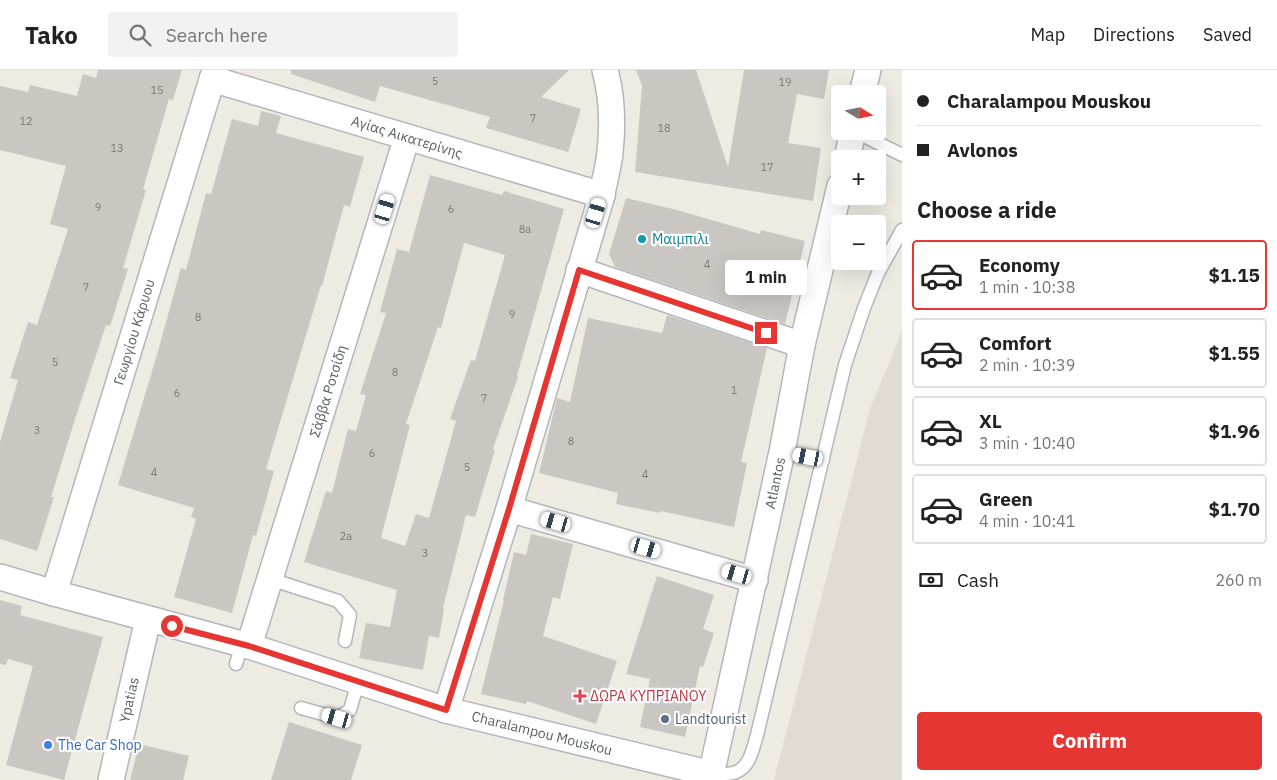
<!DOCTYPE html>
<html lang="en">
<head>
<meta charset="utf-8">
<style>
	body { margin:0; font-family:"IBM Plex Sans",sans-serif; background:#f2f2f2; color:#222; height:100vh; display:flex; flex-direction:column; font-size:19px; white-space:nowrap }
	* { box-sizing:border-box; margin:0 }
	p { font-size:16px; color:#767676 }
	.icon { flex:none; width:28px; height:28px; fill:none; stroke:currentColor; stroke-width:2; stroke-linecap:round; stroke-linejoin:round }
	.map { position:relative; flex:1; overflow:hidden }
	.sheet { display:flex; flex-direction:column; background:#fff; width:375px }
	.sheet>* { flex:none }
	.guide { display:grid; align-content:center; height:110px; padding:0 15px; background:#fff }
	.needle { width:32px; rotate:100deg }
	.controls { position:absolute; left:831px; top:15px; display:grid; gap:10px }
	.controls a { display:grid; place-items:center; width:55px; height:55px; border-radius:5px; background:#fff; box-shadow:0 5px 20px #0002; font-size:25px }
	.end { position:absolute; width:22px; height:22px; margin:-11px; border:6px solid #e53631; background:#fff; box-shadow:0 0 0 2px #fff }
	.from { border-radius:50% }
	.bubble { position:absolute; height:35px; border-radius:5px; background:#fff; box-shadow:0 5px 20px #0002; font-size:16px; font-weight:700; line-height:35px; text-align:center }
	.car { position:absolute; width:15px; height:30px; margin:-15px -8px; border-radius:6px; box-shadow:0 0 4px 1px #0007; background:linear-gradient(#fff 24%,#345 0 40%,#fff 0 76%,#345 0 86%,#fff 0) }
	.guide b { display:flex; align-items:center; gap:18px; height:48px; font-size:19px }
	.guide b+b { border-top:1px solid #e0e0e0 }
	.guide i { width:12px; height:12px; background:#222 }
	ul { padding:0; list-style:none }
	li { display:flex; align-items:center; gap:15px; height:70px; margin:0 10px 8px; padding:0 5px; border:2px solid #e0e0e0; border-radius:5px }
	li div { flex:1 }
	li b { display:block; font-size:19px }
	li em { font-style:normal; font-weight:700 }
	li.active { border-color:#e53631 }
	li>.icon { width:45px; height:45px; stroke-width:1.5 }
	h2 { padding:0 15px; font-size:22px; line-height:60px }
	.pay { display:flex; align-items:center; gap:12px; height:55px; padding:0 15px; font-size:19px }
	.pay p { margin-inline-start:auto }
	.primary-button { display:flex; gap:10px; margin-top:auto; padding:10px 15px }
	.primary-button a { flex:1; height:58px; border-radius:5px; background:#e53631; color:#fff; font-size:20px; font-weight:700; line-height:58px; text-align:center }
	header { display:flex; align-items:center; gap:30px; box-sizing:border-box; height:70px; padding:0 25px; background:#fff; border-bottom:1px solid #e0e0e0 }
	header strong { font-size:24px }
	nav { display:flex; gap:28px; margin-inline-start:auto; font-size:18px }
	.search { width:350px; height:45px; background:#f2f2f2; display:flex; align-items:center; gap:12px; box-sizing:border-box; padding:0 18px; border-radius:5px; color:#767676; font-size:19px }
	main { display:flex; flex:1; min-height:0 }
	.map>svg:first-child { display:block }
	.education { fill:#e0dcd4 }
	.building { fill:#cac7c2; fill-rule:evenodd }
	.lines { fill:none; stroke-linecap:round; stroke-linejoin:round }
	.service-casing { stroke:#b3b6ba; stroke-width:15 }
	.minor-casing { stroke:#b3b6ba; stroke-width:28 }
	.service { stroke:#fff; stroke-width:12 }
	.minor { stroke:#fff; stroke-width:25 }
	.route { stroke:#e53631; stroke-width:6 }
	.culture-dot { fill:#0f9aa8; stroke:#fff; stroke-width:2 }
	.health-dot { fill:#e0444e; stroke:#fff; stroke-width:2 }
	.service-dot { fill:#5c6f8a; stroke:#fff; stroke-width:2 }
	.shop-dot { fill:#3f7fe0; stroke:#fff; stroke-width:2 }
	.labels { text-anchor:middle; stroke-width:4.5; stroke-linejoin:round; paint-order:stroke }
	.number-label { font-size:11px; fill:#77797b }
	.street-label { font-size:14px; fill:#5b5f63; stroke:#fff }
	.culture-label { font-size:14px; fill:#0d838f; stroke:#fff; text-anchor:start }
	.health-label { font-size:14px; fill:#be3a42; stroke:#fff; text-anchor:start }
	.service-label { font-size:14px; fill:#4e5e75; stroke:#fff; text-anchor:start }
	.shop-label { font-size:14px; fill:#366cbe; stroke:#fff; text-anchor:start }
</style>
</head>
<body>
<header>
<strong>Tako</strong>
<div class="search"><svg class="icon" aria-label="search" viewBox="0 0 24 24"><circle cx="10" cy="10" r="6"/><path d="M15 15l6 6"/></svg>Search here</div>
<nav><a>Map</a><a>Directions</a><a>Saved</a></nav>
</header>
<main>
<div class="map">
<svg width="902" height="710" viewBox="0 0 902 710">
	<rect width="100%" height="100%" fill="#eeebe3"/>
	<polygon class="education" points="902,261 902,710 774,710 870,339"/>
	<g class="building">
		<polygon points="98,0 182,0 173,30 169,29 143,119 146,120 123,198 128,199 110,256 106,255 75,349 51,427 54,427 37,481 0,469 0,372 18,310 10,308 28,252 37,255 68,159 50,154 66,96 0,80 0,16 28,22 30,15 77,26 83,4 96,8"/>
		<polygon points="291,0 569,0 541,27 581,39 568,82 486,58 490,47 380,16 375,32 291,4"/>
		<polygon points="636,0 696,0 728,97 744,0 829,0 824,29 797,24 788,73 821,78 813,131 635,102 642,16"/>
		<polygon points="261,41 281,46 276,63 364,87 350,137 344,135 322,216 321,215 266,399 274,401 256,466 253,465 232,543 174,527 196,449 191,447 194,438 118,415 158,281 181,198 186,200 206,123 211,124 232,49 258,56"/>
		<path d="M430,105L502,125L504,121L564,139L517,306L518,307L493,379L495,380L475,447L466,445L443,538L444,539L439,568L429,566L423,600L359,588L366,553L390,557L397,520L304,492L326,421L332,423L348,359L356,361L366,325L360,324L386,243L380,242L397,179L409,182ZM464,173L505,185L475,291L471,290L450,349L456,351L429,448L416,444L405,476L381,468L410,355L406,354L438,257L441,258Z"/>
		<polygon points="626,128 677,140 760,164 761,160 805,171 785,254 615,197 609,184"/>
		<polygon points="667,245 767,278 741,392 747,393 734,457 661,441 660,443 616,434 618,423 539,403 557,328 570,332 588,248 662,263"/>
		<polygon points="531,464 573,474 560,529 553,527 543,566 617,591 596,654 527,631 526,634 481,624 504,530 503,530 514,482 526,485"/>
		<polygon points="657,506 714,525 703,559 714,563 703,597 700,596 685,667 640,657 650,609 626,604"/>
		<polygon points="0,530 22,536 20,545 103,567 64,710 6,695 33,596 8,589 6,595 0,594"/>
		<polygon points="289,652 362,675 351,710 271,710"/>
		<polygon points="139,674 189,686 183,710 130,710"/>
	</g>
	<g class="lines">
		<defs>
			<g id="service">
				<polyline points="854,61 902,85"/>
				<polyline points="782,382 823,390"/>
				<polyline points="270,509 338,531 350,545 345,571"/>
				<polyline points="236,594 242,574"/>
				<polyline points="301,638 337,648 350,640 358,612"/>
				<path d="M712,704C719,704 729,705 736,702C750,697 753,678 757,665L845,295L864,238L878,203L902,160"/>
			</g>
			<g id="minor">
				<polyline points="212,9 602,125"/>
				<polyline points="862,24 868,0"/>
				<polyline points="847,89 853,61"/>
				<polyline points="579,200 802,275"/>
				<polyline points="509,439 755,510"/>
				<polyline points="0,507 54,523 249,576 446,640 712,704"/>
				<polyline points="54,523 215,0"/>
				<polyline points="249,576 407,67"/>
				<path d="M446,640L509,439L602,125C604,111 609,96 610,82C613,55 612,26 605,0"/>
				<polyline points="111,710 148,549"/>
				<polyline points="710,710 782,382 802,275 840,116"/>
			</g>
		</defs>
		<use href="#service" class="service-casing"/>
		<use href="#minor" class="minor-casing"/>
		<use href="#service" class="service"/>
		<use href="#minor" class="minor"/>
	</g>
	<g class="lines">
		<polyline class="route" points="172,556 249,576 446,640 509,439 579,200 766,263"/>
	</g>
	<circle class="culture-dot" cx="642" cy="169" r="5"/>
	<path class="health-dot" d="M577.5 618.5h5v5h5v5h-5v5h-5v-5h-5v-5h5z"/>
	<circle class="service-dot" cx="665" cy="649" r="5"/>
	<circle class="shop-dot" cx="48" cy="675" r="5"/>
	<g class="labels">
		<g class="number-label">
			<text x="435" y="15">5</text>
			<text x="785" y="16">19</text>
			<text x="157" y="24">15</text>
			<text x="533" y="52">7</text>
			<text x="26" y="55">12</text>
			<text x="664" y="62">18</text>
			<text x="117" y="82">13</text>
			<text x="767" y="101">17</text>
			<text x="98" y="141">9</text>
			<text x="451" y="143">6</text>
			<text x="525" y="163">8a</text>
			<text x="707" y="198">4</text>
			<text x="86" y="221">7</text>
			<text x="512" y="248">9</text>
			<text x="198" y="251">8</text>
			<text x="55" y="296">5</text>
			<text x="395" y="306">8</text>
			<text x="734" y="324">1</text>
			<text x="177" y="327">6</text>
			<text x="484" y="332">7</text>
			<text x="37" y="364">3</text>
			<text x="571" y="375">8</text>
			<text x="372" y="387">6</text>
			<text x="467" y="401">5</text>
			<text x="154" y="406">4</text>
			<text x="645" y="408">4</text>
			<text x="346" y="470">2a</text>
			<text x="425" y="487">3</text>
		</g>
		<g class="street-label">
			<text transform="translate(407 67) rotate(17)" y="5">Αγίας Αικατερίνης</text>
			<text transform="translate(134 262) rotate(-73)" y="5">Γεωργίου Κάρυου</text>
			<text transform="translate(328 321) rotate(-73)" y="5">Σάββα Ροτσίδη</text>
			<text transform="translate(775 413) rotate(-78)" y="5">Atlantos</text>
			<text transform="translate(129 630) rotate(-77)" y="5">Ypatias</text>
			<text transform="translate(542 663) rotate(14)" y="5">Charalampou Mouskou</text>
		</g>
		<g class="culture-label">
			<text x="652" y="174">Μαιμπιλι</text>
		</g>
		<g class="health-label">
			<text x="590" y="631">ΔΩΡΑ ΚΥΠΡΙΑΝΟΥ</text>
		</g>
		<g class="service-label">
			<text x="675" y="654">Landtourist</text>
		</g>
		<g class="shop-label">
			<text x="58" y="680">The Car Shop</text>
		</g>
	</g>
</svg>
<div class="controls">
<a><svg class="needle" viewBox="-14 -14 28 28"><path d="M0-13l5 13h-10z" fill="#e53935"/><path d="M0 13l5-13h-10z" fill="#767676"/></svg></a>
<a>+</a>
<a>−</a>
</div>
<i class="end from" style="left:172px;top:556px"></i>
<i class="end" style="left:766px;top:263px"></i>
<div class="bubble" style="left:725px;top:190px;width:82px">1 min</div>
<i class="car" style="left:385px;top:139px;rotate:17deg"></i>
<i class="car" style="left:596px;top:143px;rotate:17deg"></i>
<i class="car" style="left:808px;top:387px;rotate:281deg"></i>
<i class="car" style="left:556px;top:452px;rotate:286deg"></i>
<i class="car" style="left:646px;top:478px;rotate:106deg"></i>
<i class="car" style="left:737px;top:504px;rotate:286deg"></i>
<i class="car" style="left:337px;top:648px;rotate:286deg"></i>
</div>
<section class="sheet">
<div class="guide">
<b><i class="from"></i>Charalampou Mouskou</b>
<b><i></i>Avlonos</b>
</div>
<h2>Choose a ride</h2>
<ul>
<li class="active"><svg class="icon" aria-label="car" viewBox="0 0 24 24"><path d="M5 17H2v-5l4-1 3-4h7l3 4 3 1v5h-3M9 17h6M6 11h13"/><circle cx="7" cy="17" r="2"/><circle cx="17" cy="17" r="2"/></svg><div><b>Economy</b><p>1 min · 10:38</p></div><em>$1.15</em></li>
<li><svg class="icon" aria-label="car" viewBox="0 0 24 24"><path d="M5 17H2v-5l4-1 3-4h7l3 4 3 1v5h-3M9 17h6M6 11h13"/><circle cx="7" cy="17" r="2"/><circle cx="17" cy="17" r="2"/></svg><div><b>Comfort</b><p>2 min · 10:39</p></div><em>$1.55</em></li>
<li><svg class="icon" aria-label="car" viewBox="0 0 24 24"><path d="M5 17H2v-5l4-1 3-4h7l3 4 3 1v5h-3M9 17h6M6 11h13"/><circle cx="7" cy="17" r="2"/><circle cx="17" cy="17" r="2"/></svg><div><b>XL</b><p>3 min · 10:40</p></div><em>$1.96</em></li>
<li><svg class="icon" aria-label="car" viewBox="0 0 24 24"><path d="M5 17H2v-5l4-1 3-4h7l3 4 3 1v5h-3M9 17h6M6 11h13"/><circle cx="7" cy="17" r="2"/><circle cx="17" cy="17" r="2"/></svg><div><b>Green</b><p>4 min · 10:41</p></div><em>$1.70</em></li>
</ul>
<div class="pay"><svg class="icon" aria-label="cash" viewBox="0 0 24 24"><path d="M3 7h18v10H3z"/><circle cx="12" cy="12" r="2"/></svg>Cash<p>260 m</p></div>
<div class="primary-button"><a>Confirm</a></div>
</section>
</main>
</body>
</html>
